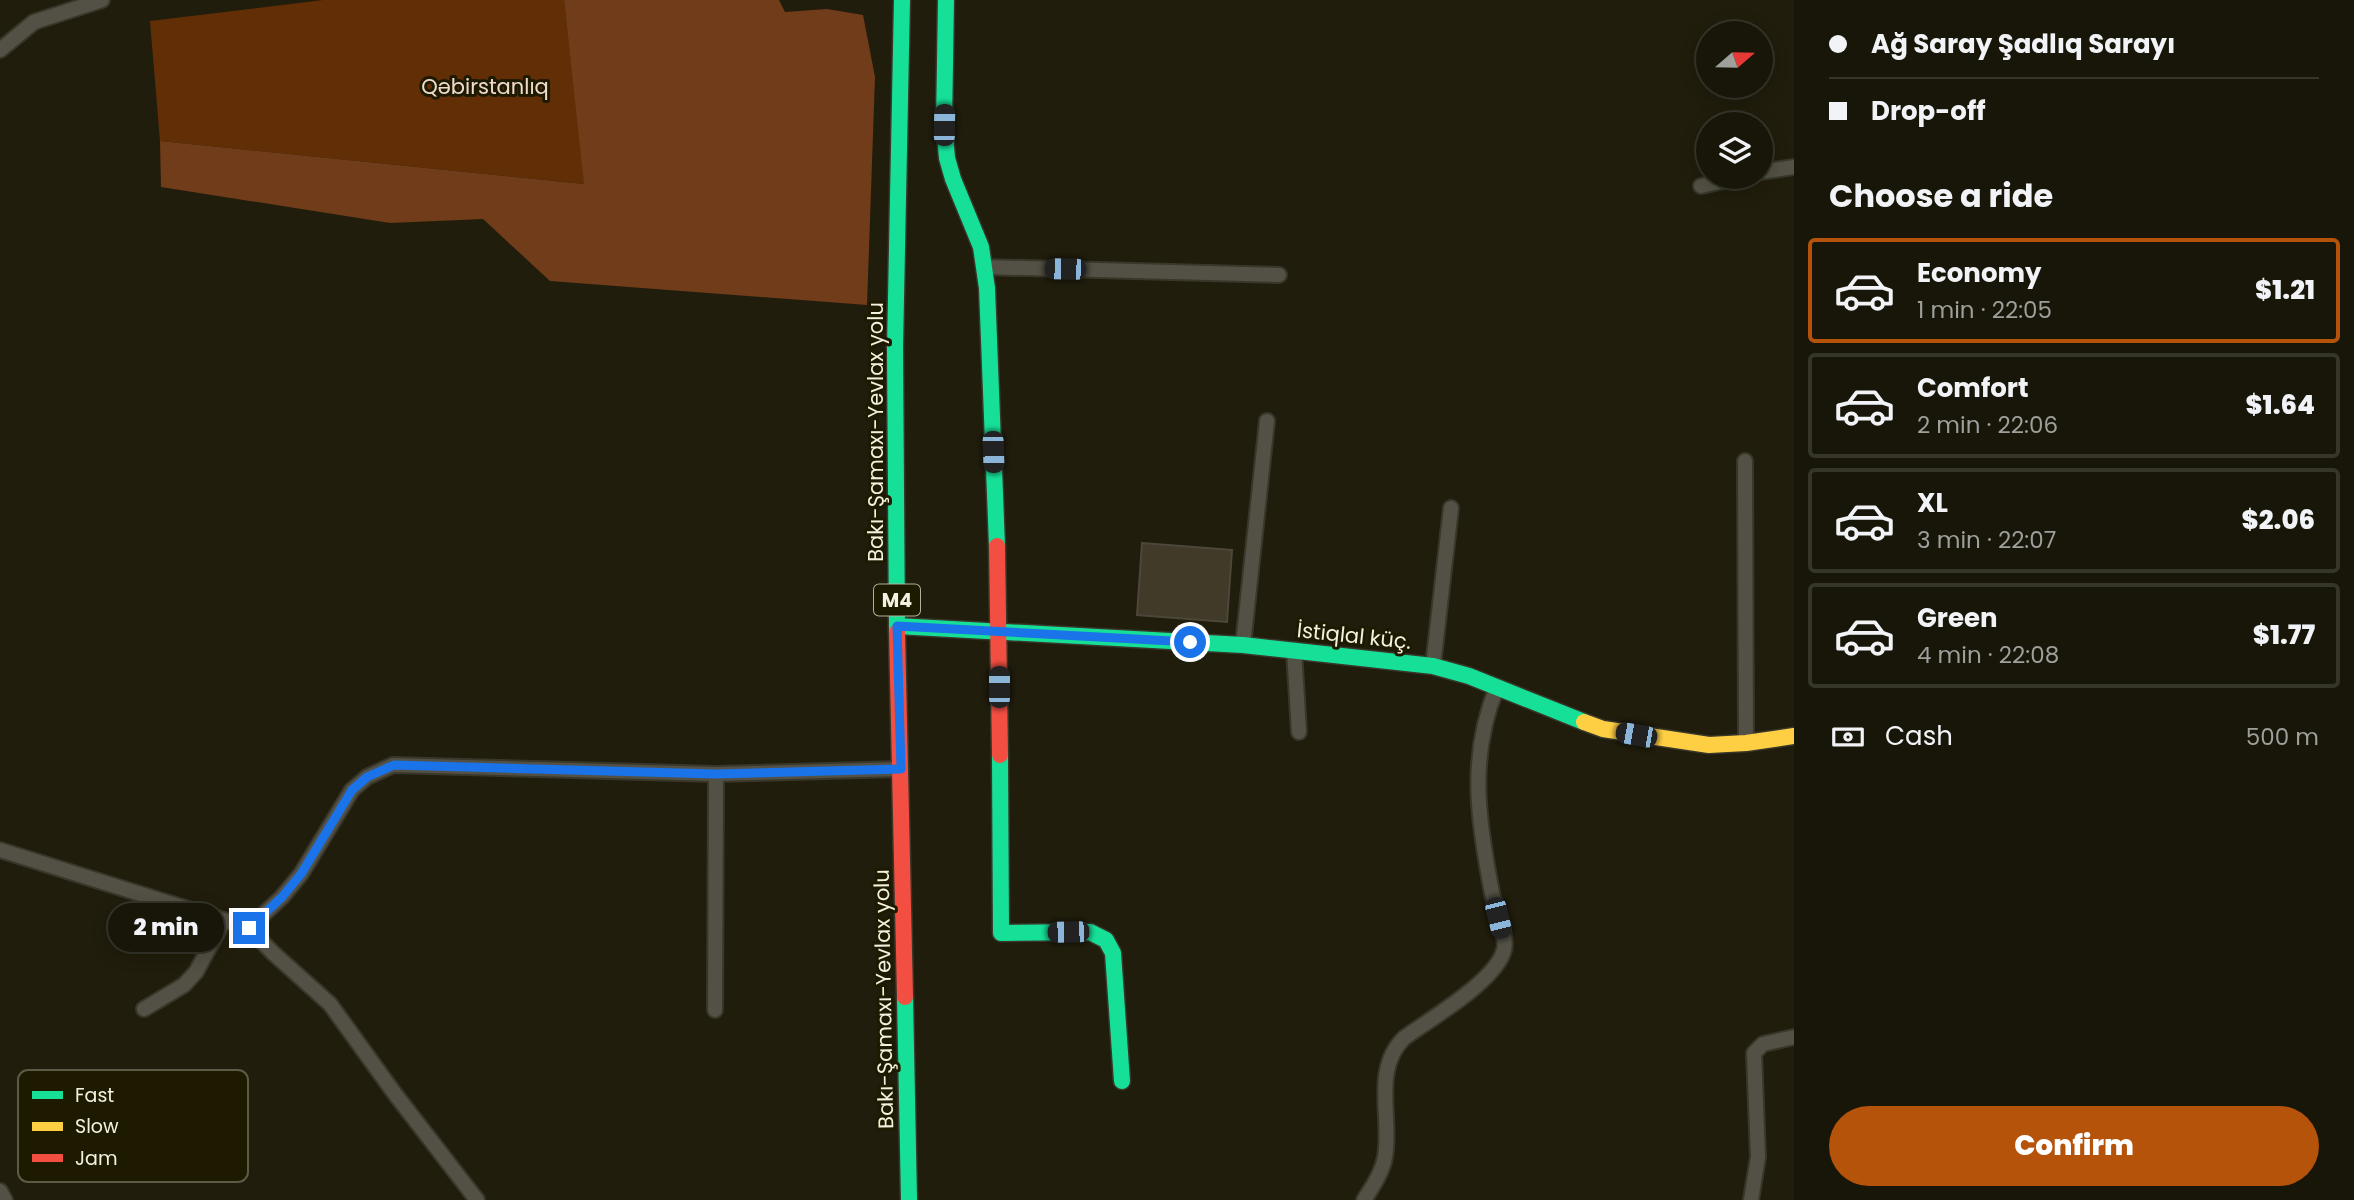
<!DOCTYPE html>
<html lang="en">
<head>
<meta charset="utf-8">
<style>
	body { margin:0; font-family:Poppins,sans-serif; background:#252317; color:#f1f3f6; height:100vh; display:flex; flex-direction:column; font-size:26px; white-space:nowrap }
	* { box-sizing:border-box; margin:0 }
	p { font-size:23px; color:#9f9f9c }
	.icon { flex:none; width:38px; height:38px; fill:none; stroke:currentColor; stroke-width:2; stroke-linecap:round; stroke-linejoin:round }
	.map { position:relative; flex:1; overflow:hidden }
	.panel { display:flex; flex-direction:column; background:#181609; width:560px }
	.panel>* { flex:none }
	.guide { display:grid; align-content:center; height:154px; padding:0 35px; background:#181609 }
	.needle { width:46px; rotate:70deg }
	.controls { position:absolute; left:1696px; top:21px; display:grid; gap:14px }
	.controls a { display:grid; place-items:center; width:77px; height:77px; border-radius:50%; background:#181609; box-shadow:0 4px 18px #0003,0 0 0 2px #36352a; font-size:35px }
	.end { position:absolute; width:32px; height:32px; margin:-16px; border:9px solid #1a73e8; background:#fff; box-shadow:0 0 0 4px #fff }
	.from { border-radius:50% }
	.bubble { position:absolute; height:49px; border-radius:24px; background:#181609; box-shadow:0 4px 18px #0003,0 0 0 2px #36352a; font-size:23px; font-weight:800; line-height:49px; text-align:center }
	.car { position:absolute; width:21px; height:42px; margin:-21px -10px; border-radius:9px; box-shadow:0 0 5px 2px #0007; background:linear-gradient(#222 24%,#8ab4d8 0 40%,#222 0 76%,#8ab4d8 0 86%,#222 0) }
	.guide b { display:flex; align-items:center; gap:24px; height:66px; font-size:26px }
	.guide b+b { border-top:2px solid #36352a }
	.guide i { width:18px; height:18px; background:#f1f3f6 }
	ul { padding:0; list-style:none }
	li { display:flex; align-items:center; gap:21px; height:105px; margin:0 14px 10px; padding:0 21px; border:4px solid #36352a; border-radius:7px }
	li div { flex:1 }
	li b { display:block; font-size:26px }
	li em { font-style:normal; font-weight:800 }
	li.active { border-color:#b45309 }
	li>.icon { width:63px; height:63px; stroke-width:1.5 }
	h2 { padding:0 35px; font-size:32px; line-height:84px }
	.pay { display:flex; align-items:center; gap:18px; height:77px; padding:0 35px; font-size:26px }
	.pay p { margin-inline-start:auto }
	.action { display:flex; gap:14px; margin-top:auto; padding:14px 35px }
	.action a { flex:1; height:80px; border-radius:42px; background:#b45309; color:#fff; font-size:28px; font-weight:800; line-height:80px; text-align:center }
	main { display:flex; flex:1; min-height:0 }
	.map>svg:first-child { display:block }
	.green { fill:#622e06 }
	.forest { fill:#703c1a }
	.building { fill:#413a29; stroke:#4c473a; stroke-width:2 }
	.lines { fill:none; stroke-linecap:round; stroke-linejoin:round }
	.street-casing { stroke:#38372a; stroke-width:18 }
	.fast-casing { stroke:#38372a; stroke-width:19 }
	.slow-casing { stroke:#38372a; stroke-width:19 }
	.jam-casing { stroke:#38372a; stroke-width:19 }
	.street { stroke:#535145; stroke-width:14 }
	.fast { stroke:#16e098; stroke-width:16 }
	.slow { stroke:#ffcf43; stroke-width:16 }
	.jam { stroke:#f24e42; stroke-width:16 }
	.route { stroke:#1a73e8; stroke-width:9 }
	.labels { text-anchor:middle; stroke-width:6; stroke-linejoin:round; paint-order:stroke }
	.shield { fill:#1e1a00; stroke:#b3b09c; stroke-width:2 }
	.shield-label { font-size:19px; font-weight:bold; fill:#f3f1df }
	.park-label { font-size:21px; fill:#f0dace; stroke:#1e1a00 }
	.street-label { font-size:21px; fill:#f3f1df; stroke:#1e1a00 }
	.key { fill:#1e1a00; stroke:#5e5a43; stroke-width:2 }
	.key-label { font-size:19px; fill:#f3f1df }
</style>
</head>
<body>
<main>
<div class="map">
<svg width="1794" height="1200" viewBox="0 0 1794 1200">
	<rect width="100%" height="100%" fill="#201d0c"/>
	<polygon class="green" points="323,0 564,0 585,184 160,141 150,21"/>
	<polygon class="forest" points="564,0 779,0 785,12 827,9 863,15 875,77 867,305 550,281 483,219 390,223 161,187 160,141 584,184"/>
	<polygon class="building" points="1142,543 1232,550 1227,622 1137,615"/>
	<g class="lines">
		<defs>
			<g id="street">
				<polyline points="0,50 34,22 102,0"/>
				<polyline points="1760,172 1794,167"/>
				<polyline points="1701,186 1741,177"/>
				<polyline points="984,267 1279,275"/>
				<polyline points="1745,461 1746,743"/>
				<polyline points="1243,645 1267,421"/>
				<polyline points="1294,650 1299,732"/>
				<polyline points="1433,666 1451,508"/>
				<polyline points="0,850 249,928 282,897 301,874 352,790 367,777 393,765 716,774 901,769"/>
				<polyline points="249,928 272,952 330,1004 395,1094 477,1200"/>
				<polyline points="144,1009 184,985 196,972 224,920"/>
				<polyline points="715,1010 716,774"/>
				<polyline points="0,1191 5,1200"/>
				<path d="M1364,1200C1373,1186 1382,1173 1385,1157C1392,1117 1372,1070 1404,1038C1430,1019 1496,981 1504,950C1508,937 1495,907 1492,893C1478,821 1468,757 1497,687"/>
				<polyline points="1751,1200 1758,1157 1754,1053 1763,1044 1794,1037"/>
			</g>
			<g id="fast">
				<polyline points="946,0 944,125 947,158 953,179 981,247 987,288 997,546"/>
				<polyline points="897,626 1243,645 1433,666 1469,676 1584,722"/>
				<polyline points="897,632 895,348 902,0"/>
				<polyline points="1000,755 1001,933 1090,932 1106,940 1113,953 1122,1081"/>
				<polyline points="905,997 909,1200"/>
			</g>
			<polyline id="slow" points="1584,722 1603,729 1709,745 1746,743 1794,736"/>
			<g id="jam">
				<polyline points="997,546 1000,755"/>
				<polyline points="897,632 905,997"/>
			</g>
		</defs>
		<use href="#street" class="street-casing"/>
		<use href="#fast" class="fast-casing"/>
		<use href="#slow" class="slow-casing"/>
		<use href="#jam" class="jam-casing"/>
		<use href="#street" class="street"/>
		<use href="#fast" class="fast"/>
		<use href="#slow" class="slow"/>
		<use href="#jam" class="jam"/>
	</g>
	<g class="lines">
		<polyline class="route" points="249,928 282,897 301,874 352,790 367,777 394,765 716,774 901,769 897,626 1190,642"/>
	</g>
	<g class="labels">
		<rect class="shield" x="874" y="584.5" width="46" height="31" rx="5"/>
		<g class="shield-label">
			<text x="897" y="607">M4</text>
		</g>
		<g class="park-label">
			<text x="485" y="94">Qəbirstanlıq</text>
		</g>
		<g class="street-label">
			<text transform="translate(876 432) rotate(-90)" y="7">Bakı-Şamaxı-Yevlax yolu</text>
			<text transform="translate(1354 636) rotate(6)" y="7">İstiqlal küç.</text>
			<text transform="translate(884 999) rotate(-91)" y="7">Bakı-Şamaxı-Yevlax yolu</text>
		</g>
	</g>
	<rect x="18" y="1070" width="230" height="112" rx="10" class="key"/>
	<rect x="32" y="1091" width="31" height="8" fill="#16e098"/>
	<rect x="32" y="1122" width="31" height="9" fill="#ffcf43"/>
	<rect x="32" y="1154" width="31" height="8" fill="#f24e42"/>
	<g class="key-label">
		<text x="75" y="1102">Fast</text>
		<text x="75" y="1133">Slow</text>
		<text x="75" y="1165">Jam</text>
	</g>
</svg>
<div class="controls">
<a><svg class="needle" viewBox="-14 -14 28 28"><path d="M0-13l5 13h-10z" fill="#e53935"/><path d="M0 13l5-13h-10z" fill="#9f9f9c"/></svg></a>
<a><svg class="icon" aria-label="layers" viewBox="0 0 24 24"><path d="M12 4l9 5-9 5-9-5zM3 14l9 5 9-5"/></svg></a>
</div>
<i class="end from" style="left:1190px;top:642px"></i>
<i class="end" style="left:249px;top:928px"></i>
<div class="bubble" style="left:108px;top:903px;width:116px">2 min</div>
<i class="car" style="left:944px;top:125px;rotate:1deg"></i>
<i class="car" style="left:1065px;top:269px;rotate:271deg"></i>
<i class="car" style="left:993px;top:452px;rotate:178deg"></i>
<i class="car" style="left:999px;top:687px;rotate:0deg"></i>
<i class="car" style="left:1636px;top:735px;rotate:280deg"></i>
<i class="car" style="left:1498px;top:918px;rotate:166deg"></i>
<i class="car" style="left:1068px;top:932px;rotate:269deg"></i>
</div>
<section class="panel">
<div class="guide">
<b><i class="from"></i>Ağ Saray Şadlıq Sarayı</b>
<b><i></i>Drop-off</b>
</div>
<h2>Choose a ride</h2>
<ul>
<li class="active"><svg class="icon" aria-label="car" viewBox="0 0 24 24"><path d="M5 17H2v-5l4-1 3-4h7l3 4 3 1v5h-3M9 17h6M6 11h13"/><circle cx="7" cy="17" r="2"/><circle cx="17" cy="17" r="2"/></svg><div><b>Economy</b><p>1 min · 22:05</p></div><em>$1.21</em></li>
<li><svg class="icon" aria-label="car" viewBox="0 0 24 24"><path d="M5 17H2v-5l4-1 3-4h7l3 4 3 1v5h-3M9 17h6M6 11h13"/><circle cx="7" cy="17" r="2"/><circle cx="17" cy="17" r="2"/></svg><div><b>Comfort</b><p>2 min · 22:06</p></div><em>$1.64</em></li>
<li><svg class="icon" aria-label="car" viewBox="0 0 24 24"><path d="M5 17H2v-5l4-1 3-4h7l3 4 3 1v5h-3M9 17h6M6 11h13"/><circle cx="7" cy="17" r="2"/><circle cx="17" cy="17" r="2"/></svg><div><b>XL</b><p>3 min · 22:07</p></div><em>$2.06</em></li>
<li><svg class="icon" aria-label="car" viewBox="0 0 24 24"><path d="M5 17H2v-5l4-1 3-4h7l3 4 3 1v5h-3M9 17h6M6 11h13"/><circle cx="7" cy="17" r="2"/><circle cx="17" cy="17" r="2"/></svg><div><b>Green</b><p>4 min · 22:08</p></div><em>$1.77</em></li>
</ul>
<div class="pay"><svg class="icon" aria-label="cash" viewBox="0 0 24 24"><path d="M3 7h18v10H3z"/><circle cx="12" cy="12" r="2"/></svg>Cash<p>500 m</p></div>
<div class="action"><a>Confirm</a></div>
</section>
</main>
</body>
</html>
